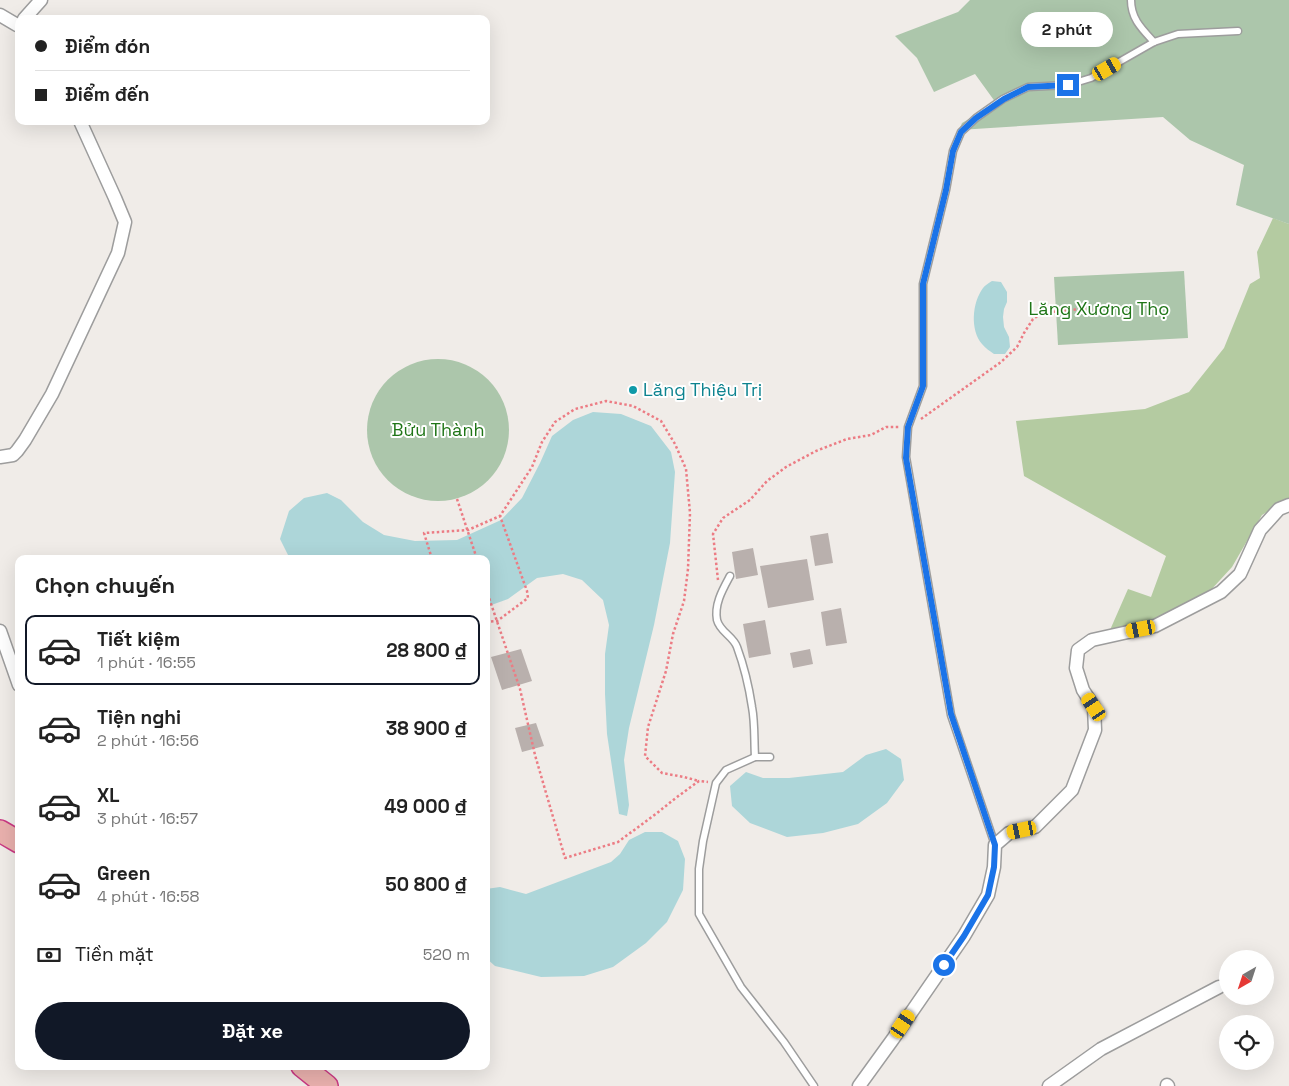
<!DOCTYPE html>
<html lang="vi">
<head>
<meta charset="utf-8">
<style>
	body { margin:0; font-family:"Space Grotesk",sans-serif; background:#f6f6f6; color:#222; height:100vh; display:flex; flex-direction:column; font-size:19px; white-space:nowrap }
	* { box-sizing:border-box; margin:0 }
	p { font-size:16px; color:#767676 }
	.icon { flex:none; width:28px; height:28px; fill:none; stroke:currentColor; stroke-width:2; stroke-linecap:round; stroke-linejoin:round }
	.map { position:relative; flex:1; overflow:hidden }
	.drawer { position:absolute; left:15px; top:555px; width:475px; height:515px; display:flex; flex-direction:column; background:#fff; border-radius:10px; box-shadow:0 5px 20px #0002 }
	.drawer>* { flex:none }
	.guide { position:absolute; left:15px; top:15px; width:475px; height:110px; border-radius:10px; box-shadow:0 5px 20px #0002; display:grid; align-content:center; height:110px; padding:0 20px; background:#fff }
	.needle { width:32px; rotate:219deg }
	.buttons { position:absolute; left:1219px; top:950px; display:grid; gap:10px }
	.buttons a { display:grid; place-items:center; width:55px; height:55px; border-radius:50%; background:#fff; box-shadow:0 5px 20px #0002; font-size:25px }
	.end { position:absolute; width:22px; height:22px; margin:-11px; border:6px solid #1a73e8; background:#fff; box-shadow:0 0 0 2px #fff }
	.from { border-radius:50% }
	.bubble { position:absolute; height:35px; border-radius:18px; background:#fff; box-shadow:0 5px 20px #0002; font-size:16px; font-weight:700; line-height:35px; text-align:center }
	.car { position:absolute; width:15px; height:30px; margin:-15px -8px; border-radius:6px; box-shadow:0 0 4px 1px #0007; background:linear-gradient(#f5c518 24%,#345 0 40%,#f5c518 0 76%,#345 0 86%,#f5c518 0) }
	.guide b { display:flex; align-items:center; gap:18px; height:48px; font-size:19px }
	.guide b+b { border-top:1px solid #e0e0e0 }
	.guide i { width:12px; height:12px; background:#222 }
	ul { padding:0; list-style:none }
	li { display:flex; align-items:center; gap:15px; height:70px; margin:0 10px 8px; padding:0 10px; border:2px solid transparent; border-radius:10px }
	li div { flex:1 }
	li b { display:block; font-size:19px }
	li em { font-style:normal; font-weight:700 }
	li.on { border-color:#111827 }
	li>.icon { width:45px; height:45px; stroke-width:1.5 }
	h2 { padding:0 20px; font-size:22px; line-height:60px }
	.pay { display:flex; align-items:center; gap:12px; height:55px; padding:0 20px; font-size:19px }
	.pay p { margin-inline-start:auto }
	.cta { display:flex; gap:10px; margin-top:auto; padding:10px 20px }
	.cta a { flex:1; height:58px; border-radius:30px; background:#111827; color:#fff; font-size:20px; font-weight:700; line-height:58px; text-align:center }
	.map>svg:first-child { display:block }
	.forest { fill:#b4cba1 }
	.cemetery { fill:#acc6ab }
	.water { fill:#add6d9 }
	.building { fill:#b9b0ad }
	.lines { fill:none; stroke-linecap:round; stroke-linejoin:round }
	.service-casing { stroke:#9d9d9d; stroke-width:9 }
	.minor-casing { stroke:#9d9d9d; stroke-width:15 }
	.trunk-casing { stroke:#ca3883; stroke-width:24 }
	.path { stroke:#ec7c84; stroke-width:2.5; stroke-dasharray:2.5 2.5; stroke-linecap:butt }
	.service { stroke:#fff; stroke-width:6 }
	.minor { stroke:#fff; stroke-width:12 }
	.trunk { stroke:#e9b0ad; stroke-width:21 }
	.route { stroke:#1a73e8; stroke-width:6 }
	.culture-dot { fill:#0f9aa8; stroke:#fff; stroke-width:2 }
	.labels { text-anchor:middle; stroke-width:4; stroke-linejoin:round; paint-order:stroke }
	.park-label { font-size:18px; fill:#1f7517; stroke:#fff }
	.culture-label { font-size:18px; fill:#0d838f; stroke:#fff; text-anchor:start }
</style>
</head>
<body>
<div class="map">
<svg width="1289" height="1086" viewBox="0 0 1289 1086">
	<rect width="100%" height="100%" fill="#f0ece8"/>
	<polygon class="forest" points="1273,218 1289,224 1289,499 1262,515 1232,567 1209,592 1152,620 1110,630 1128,589 1151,597 1166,556 1024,476 1016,421 1145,409 1189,392 1224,348 1250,284 1260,278 1257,252"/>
	<g class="cemetery">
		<polygon points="970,0 1289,0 1289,224 1236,205 1244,165 1190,140 1163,117 959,130 962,123 996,103 975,74 934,92 917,58 895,36 958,12"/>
		<polygon points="1184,271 1188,338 1058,345 1054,277"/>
		<circle cx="438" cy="430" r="71"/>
	</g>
	<g class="water">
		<path d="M992,281L1001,282L1007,292V302L1004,309L1003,317L1004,327L1009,337L1010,347L1005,354H994C990,351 985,348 982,344C970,330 972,303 983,288C985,285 989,283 992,281Z"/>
		<polygon points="593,412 621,414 651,426 671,452 675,472 670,543 654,625 629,728 624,760 629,805 627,816 619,814 607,734 605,694 605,654 609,625 603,600 582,580 563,574 537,578 508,599 486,607 486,559 290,559 280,539 289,511 304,498 327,493 341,500 363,522 384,535 415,541 457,540 501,520 522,498 540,463 552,436 573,420"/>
		<polygon points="886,749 901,759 904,780 887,803 858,824 823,833 787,837 750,823 732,806 730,786 746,772 763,778 789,778 843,772 866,755"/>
		<polygon points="645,832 662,832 678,841 685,859 683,890 667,922 646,943 613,967 584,976 541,977 495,966 486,958 486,889 500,887 526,894 611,862 620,854 629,840"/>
	</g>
	<g class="building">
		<polygon points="828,533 833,563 815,566 810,536"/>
		<polygon points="753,548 758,575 736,579 732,552"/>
		<polygon points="807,559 814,600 768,608 760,566"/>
		<polygon points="841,608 847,643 826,646 821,612"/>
		<polygon points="765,620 771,654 749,658 743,624"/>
		<polygon points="521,649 532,681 502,690 491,657"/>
		<polygon points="810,649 813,664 793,668 790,653"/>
		<polygon points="536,723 544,746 522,752 515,728"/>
	</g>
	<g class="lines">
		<defs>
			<g id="service">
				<path d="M1131,0C1131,19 1142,29 1154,42"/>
				<path d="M730,576C723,589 714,604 717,620C720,632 733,636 737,647C744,666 749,687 752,707C755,723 754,740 755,757"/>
				<polyline points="770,757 755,757 726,770 716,783 703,841 699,869 699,914 741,987 784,1042 814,1086"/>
				<polyline points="995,845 951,715 906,457 908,427 923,386 923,284 946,190 953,151 961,132 976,118 1003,99 1028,87 1068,85 1091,78 1154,42 1178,34 1238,31"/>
			</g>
			<g id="minor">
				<polyline points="0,15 17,25"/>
				<polyline points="24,19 41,0"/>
				<polyline points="0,457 13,455 17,451 25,440 52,394 118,253 125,222 115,198 80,121"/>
				<polyline points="0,631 19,685"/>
				<polyline points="1167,1085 1168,1086"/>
				<polyline points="859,1086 893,1039 964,936 988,895 994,867 995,845 1009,833 1035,827 1072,790 1095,730 1094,707 1083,690 1076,668 1078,650 1092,640 1155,626 1221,592 1240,574 1260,530 1279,509 1289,505"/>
				<polyline points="1049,1086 1101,1049 1219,987"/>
			</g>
			<g id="trunk">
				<polyline points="0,831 19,842"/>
				<polyline points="302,1066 327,1086"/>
			</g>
		</defs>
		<use href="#service" class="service-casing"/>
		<use href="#minor" class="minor-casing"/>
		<use href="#trunk" class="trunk-casing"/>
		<g class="path">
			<polyline points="921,419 1001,362 1017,347 1024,333 1033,319 1042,313 1080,309 1092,310 1102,307 1121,308"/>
			<polyline points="457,499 477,559"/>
			<polyline points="432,559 424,533 468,530 500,516 532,467 542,442 555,422 575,409 606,401 633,406 661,421 675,444 686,469 690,513 688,569 684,601 673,634 666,671 648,727 645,756 662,773 684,777 699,781"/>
			<polyline points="718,580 713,534 723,518 750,500 767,481 786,467 816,451 847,439 871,435 886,427 900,427"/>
			<polyline points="486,589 520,689 535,755 565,858 618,842 657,813 677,797 699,781 708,782"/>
			<polyline points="486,622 497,621 528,598 527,591 500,516"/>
		</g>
		<use href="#service" class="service"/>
		<use href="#minor" class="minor"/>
		<use href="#trunk" class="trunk"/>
	</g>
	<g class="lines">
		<polyline class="route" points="944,965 964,936 988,895 994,867 995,845 951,714 906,458 908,427 923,386 923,284 946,190 953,151 961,132 976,118 1004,99 1028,87 1068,85"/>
	</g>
	<circle class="culture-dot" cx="633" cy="390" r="5"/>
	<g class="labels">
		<g class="park-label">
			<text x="1099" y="315">Lăng Xương Thọ</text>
			<text x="438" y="436">Bửu Thành</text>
		</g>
		<g class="culture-label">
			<text x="643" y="396">Lăng Thiệu Trị</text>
		</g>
	</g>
</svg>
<div class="buttons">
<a><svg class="needle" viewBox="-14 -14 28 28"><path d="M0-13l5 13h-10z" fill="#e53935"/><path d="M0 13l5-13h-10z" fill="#767676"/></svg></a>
<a><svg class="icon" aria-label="locate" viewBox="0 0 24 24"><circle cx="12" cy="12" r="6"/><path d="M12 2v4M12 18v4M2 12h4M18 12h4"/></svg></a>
</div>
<i class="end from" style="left:944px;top:965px"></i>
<i class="end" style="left:1068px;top:85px"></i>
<div class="bubble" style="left:1021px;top:12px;width:92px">2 phút</div>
<i class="car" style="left:1107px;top:69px;rotate:60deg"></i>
<i class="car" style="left:1141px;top:629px;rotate:259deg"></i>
<i class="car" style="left:1094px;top:707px;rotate:326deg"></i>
<i class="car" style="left:1022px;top:830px;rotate:258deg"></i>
<i class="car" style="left:903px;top:1024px;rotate:34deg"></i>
<div class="guide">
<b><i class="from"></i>Điểm đón</b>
<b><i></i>Điểm đến</b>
</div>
<section class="drawer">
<h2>Chọn chuyến</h2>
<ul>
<li class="on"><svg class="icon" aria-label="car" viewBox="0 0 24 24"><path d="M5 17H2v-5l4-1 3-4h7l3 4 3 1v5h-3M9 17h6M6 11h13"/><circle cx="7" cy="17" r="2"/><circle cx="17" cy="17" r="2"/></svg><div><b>Tiết kiệm</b><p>1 phút · 16:55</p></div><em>28 800 ₫</em></li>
<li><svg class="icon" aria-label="car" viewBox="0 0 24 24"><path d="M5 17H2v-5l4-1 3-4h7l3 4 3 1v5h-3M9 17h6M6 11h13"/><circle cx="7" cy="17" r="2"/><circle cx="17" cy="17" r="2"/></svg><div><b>Tiện nghi</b><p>2 phút · 16:56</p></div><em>38 900 ₫</em></li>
<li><svg class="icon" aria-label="car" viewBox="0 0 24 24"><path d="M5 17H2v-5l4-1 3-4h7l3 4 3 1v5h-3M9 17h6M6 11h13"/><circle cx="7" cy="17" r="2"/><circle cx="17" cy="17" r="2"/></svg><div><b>XL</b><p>3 phút · 16:57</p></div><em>49 000 ₫</em></li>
<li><svg class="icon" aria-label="car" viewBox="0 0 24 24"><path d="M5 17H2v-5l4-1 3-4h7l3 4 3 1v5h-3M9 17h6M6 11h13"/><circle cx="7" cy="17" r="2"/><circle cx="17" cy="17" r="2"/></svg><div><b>Green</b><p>4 phút · 16:58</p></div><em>50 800 ₫</em></li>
</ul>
<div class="pay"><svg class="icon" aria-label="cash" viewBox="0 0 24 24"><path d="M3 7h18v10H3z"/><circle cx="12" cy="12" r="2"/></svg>Tiền mặt<p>520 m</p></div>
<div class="cta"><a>Đặt xe</a></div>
</section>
</div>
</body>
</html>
